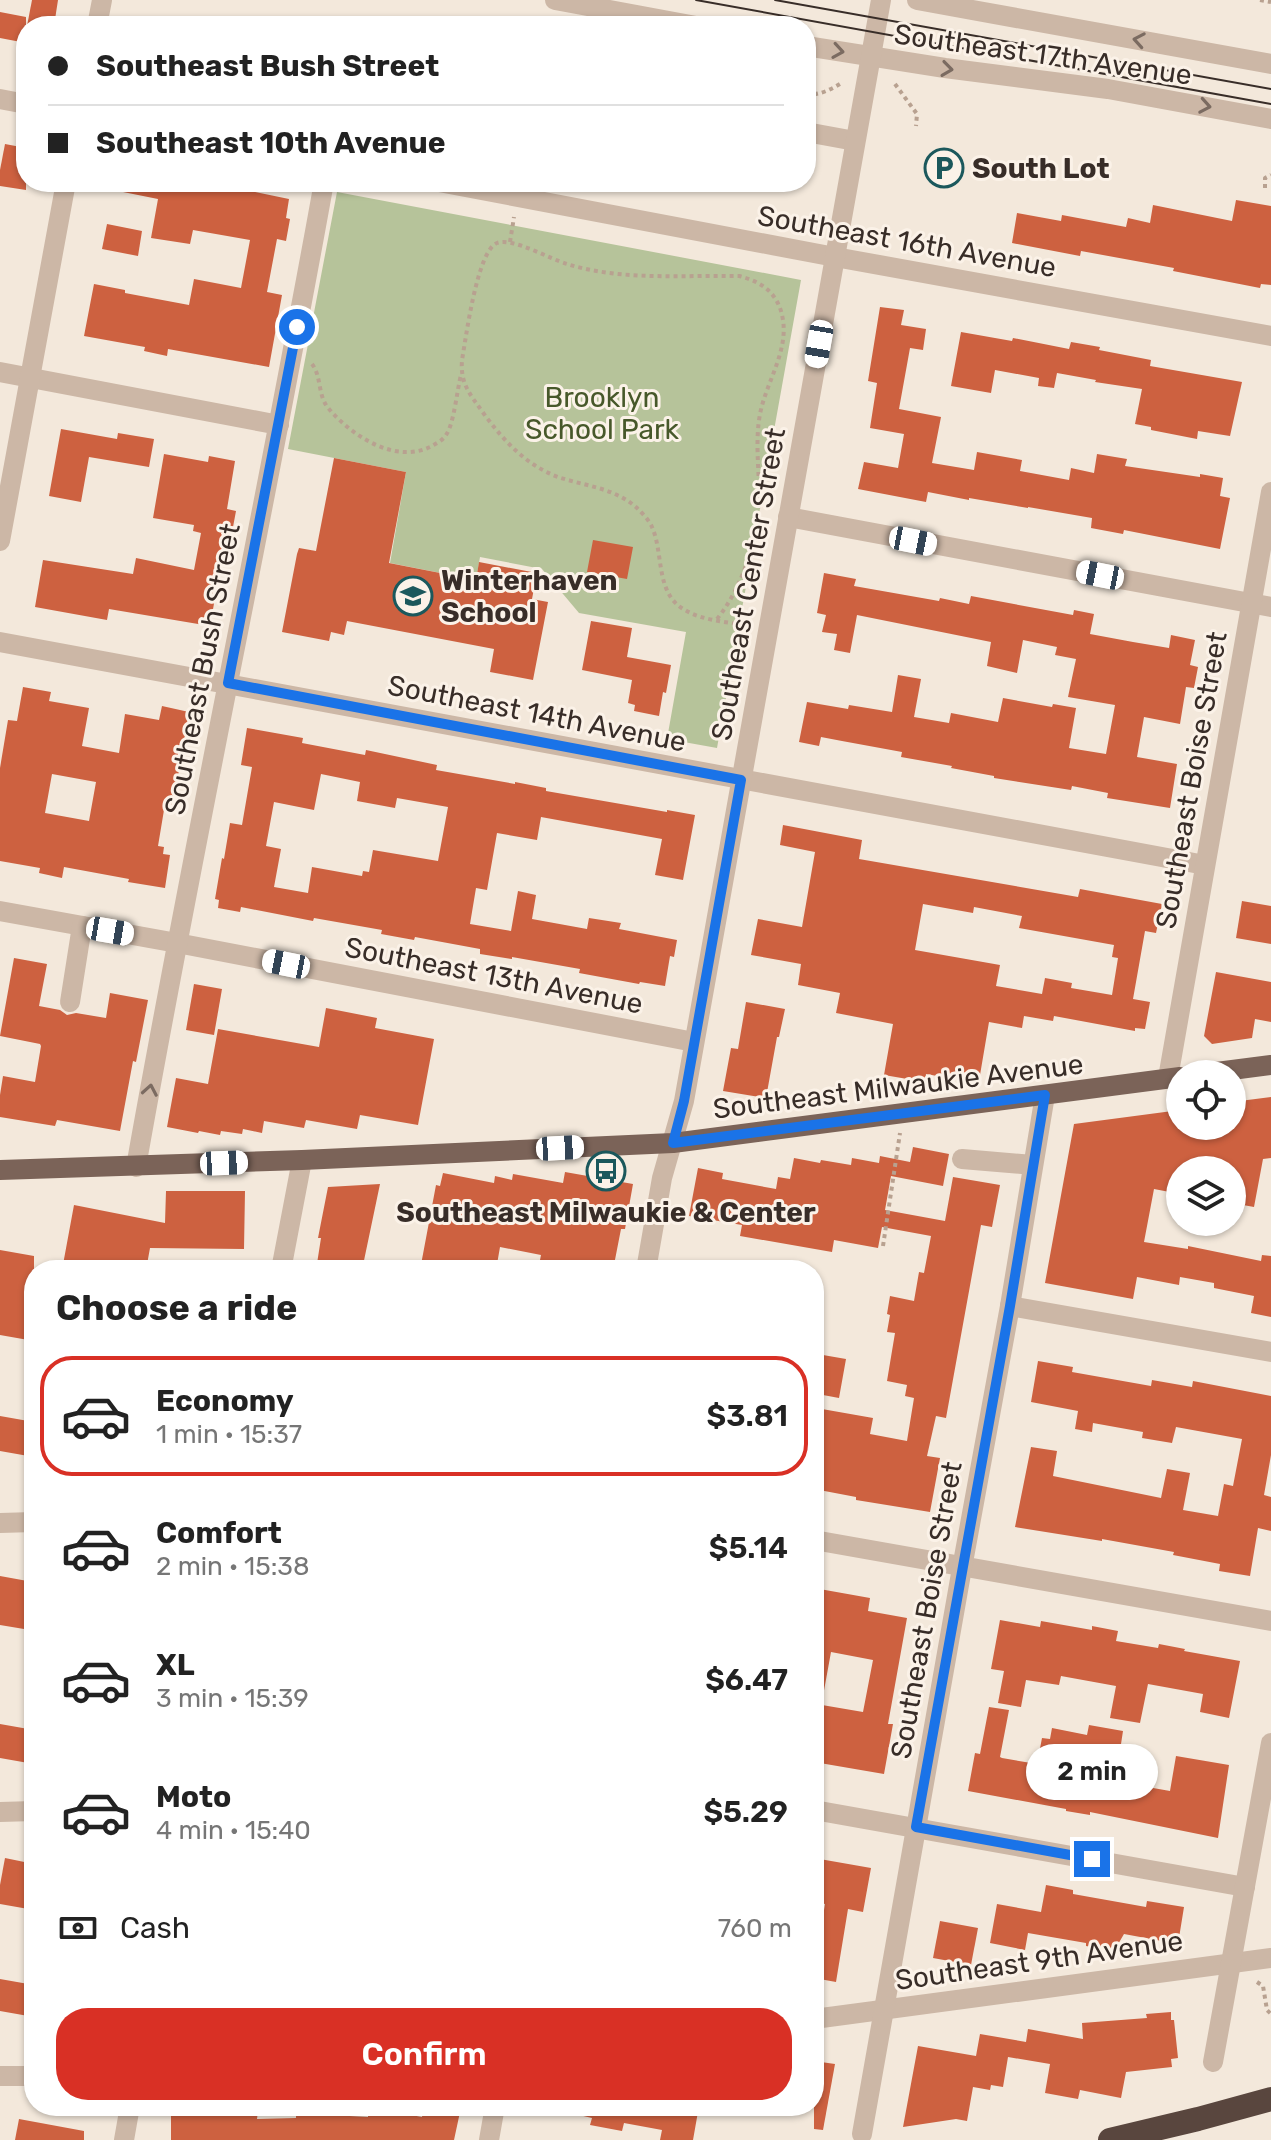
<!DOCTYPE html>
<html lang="en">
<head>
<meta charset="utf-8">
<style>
	body { margin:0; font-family:Rubik,sans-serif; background:#f6f6f6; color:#222; height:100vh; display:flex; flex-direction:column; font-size:30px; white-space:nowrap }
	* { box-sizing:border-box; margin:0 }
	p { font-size:26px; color:#767676 }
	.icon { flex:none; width:44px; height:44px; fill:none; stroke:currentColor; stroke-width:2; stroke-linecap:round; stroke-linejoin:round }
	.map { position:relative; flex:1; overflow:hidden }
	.side { position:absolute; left:24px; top:1260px; width:800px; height:856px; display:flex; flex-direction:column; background:#fff; border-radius:32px; box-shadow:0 2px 6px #0004 }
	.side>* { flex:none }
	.guide { position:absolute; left:16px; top:16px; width:800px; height:176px; border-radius:32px; box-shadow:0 2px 6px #0004; display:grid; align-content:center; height:176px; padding:0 32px; background:#fff }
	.fabs { position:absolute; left:1166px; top:1060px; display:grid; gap:16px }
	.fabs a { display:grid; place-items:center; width:80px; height:80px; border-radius:50%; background:#fff; box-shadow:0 2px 6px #0004; font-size:40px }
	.end { position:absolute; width:36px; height:36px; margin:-18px; border:10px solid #1a73e8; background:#fff; box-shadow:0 0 0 4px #fff }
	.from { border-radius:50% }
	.bubble { position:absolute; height:56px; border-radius:28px; background:#fff; box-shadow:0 2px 6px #0004; font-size:26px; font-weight:600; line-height:56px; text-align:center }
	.car { position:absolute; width:24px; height:48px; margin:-24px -12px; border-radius:10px; box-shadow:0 0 6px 2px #0007; background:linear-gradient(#fff 24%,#345 0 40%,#fff 0 76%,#345 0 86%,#fff 0) }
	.guide b { display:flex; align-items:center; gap:28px; height:76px; font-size:30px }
	.guide b+b { border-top:2px solid #e0e0e0 }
	.guide i { width:20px; height:20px; background:#222 }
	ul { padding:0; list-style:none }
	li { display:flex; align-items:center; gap:24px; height:120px; margin:0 16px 12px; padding:0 16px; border:4px solid transparent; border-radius:32px }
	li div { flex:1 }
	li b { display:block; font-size:30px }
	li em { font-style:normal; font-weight:600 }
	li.selected { border-color:#d93025 }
	li>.icon { width:72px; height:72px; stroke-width:1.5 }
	h2 { padding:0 32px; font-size:36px; line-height:96px }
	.pay { display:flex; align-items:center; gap:20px; height:88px; padding:0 32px; font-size:30px }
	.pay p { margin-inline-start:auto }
	.action { display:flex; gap:16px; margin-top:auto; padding:16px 32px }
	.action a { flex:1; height:92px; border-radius:32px; background:#d93025; color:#fff; font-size:32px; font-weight:600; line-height:92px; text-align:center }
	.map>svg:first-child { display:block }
	.green { fill:#b6c39a }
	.building { fill:#cd6140; fill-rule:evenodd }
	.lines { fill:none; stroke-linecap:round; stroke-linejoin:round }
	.path { stroke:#b8a190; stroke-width:4; stroke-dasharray:4 4; stroke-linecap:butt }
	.minor { stroke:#ccb7a6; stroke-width:20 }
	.major { stroke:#7b6358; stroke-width:20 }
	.highway { stroke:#59463e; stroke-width:24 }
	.tram { stroke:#382d28; stroke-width:2 }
	.oneway { stroke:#7b6b61 }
	.route { stroke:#1a73e8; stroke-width:10 }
	.labels { text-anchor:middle; stroke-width:6; stroke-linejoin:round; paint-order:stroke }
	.street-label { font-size:28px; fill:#382d28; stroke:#fbf2e8 }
	.poi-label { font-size:28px; font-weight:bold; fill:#382d28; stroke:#fbf2e8; text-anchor:start }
	.park-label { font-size:28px; fill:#47582a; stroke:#fbf2e8 }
</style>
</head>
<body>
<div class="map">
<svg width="1271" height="2140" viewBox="0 0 1271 2140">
	<rect width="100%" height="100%" fill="#f3e8db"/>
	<polygon class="green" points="337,192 801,280 717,748 667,739 686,632 579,613 542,569 480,557 476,580 390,563 406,472 288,449"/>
	<g class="building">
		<polygon points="32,0 58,0 54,26 27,26"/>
		<polygon points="0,12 26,17 26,43 0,38"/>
		<polygon points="5,144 26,148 26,190 0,186 0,170"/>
		<polygon points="118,182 207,182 289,199 286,218 290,219 286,241 277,239 267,292 282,295 269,367 168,349 167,356 144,351 145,347 84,336 94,284 125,290 125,293 189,305 194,279 241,288 250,240 193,230 190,244 151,238 158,199 118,191"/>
		<polygon points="1236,200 1271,206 1271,285 1261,284 1260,288 1173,271 1174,268 1081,251 1080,256 1012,243 1017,213 1061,221 1062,215 1126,227 1128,218 1150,223 1153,205 1232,221"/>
		<polygon points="107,224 142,231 138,256 102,249"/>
		<polygon points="880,307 904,310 901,325 926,329 923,350 910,348 899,409 941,417 932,463 974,470 977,452 1022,460 1020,471 1069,480 1071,468 1094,473 1097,454 1127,459 1125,466 1200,477 1200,474 1223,478 1220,496 1230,498 1220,549 1124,530 1123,534 1091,528 1092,518 1028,507 1028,508 969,498 969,500 928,492 926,502 858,489 864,462 898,468 904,434 870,428 877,383 868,381"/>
		<polygon points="961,332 1012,341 1013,338 1069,349 1071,342 1100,347 1099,350 1151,360 1150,366 1242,382 1230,436 1198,431 1197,439 1151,430 1151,427 1135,424 1142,389 1095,382 1096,380 1057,373 1054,388 1038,386 1039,378 995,370 991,393 951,386"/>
		<polygon points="61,429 117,439 118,433 154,439 149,467 89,457 81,502 49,496"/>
		<polygon points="164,454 208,462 209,456 235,461 227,509 236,511 230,543 225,542 210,626 109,609 107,620 35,607 43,560 133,574 136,558 194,570 201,533 193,531 194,525 153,518"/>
		<polygon points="334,458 406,472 389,563 476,580 479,562 537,573 532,599 548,602 533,680 490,672 494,649 347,621 344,635 331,632 329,641 282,632 297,554 299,548 316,551"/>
		<polygon points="593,540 633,547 627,579 587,572"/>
		<polygon points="824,573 856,579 854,586 939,601 940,598 969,604 971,596 1073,615 1074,610 1094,614 1090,634 1133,642 1169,648 1171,635 1195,640 1190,665 1198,667 1194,688 1186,687 1180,724 1144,717 1137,757 1177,764 1170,808 1107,798 1108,793 1072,786 1071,790 994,778 994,776 951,768 952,766 901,757 902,752 842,741 821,737 819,746 799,742 807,702 848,709 849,705 892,712 898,675 921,679 914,717 949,723 951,713 998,722 1003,698 1052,707 1053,704 1076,708 1069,748 1106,754 1115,705 1068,697 1076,659 1055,655 1057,647 1023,640 1017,673 987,666 991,642 857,615 850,653 834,650 837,634 822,632 826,615 817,613"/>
		<polygon points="591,621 632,628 627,657 671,665 666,693 663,692 659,716 634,711 635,705 628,703 632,680 582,670"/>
		<path d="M23,687L51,692L49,701L89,708L82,746L119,753L125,714L159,720L162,706L189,712L173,805L165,804L158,846L164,847L163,854L170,855L165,888L128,882L129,879L64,867L62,878L39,873L40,868L0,861V768L8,720L17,721ZM52,774L96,782L89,821L45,813Z"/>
		<path d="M247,728L303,738L302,743L365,755L366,750L437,765L436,770L515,784V782L546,788V791L667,812V810L695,815L683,880L655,875L662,839L541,817L537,840L497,833L487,890L476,888L470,924L511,931L518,891L536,895L532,919L587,929L589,918L621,923L619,929L677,940L674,957L670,956L665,986L640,982L639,984L579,973L580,969L512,957V959L480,954V949L415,937L414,940L381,934L382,930L314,918L313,921L241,907L240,912L218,908L219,900L215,899L222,858L224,859L230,823L242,825L252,767L241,765ZM321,774L360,782L357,801L395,808L397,798L448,807L438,861L373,850L369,872L363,871L362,876L312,867L308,893L274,887L281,849L266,846L274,802L314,810Z"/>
		<path d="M783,825L862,840L859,859L1078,897L1080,889L1162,904L1156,933L1145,931L1133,999L1150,1002L1145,1029L1135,1028V1031L1054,1016L1053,1021L1024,1016L1022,1028L989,1022L980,1075L956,1071L954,1079L926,1074L925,1082L884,1075L893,1024L836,1013L840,993L798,985L801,964L751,955L758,919L802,927L815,852L780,845ZM923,904L973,913L974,907L1022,916L1019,928L1114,945L1112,957L1118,958L1112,995L1071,988L1072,983L1045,978L1042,994L996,986L1000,965L915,950Z"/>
		<polygon points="1242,901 1271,906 1271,944 1236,938"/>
		<polygon points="14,958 47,964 39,1006 60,1010 67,1015 76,1013 106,1018 110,993 148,1000 136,1062 133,1061 120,1131 57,1120 55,1126 0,1117 0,1095 3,1076 35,1082 41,1046 40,1044 0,1036"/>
		<polygon points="1216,972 1271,982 1271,1022 1255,1019 1252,1038 1212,1044 1204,1036"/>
		<polygon points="194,984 222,989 214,1035 186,1030"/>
		<polygon points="746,1002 785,1009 779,1037 777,1037 766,1098 723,1091 731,1048 738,1049"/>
		<polygon points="326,1008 377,1018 375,1028 434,1039 418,1125 360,1115 357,1129 306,1120 304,1128 264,1121 262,1133 243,1129 242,1134 221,1131 220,1135 199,1131 198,1133 167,1127 176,1078 208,1084 218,1029 319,1047"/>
		<polygon points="1271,1097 1271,1158 1263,1159 1254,1207 1232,1203 1232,1170 1180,1170 1180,1194 1154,1189 1144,1242 1188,1249 1188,1246 1261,1261 1262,1255 1271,1256 1271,1317 1251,1313 1254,1296 1214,1288 1214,1283 1180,1277 1179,1285 1137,1277 1133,1299 1045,1283 1074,1124 1180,1110 1180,1126 1232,1126 1232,1102"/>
		<polygon points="913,1147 949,1154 943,1186 891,1176 885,1210 945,1221 953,1177 1000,1185 992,1227 981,1225 946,1418 936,1416 927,1456 940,1458 930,1512 856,1500 856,1497 814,1489 814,1438 817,1438 822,1409 873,1418 870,1434 907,1441 914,1398 905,1396 907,1385 887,1381 895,1333 887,1332 890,1315 887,1314 890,1296 914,1301 919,1272 924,1273 931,1236 882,1227 878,1248 834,1240 832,1252 740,1236 742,1225 689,1216 698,1168 723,1173 722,1179 776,1189 778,1177 790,1179 794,1158 820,1163 821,1160 851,1165 852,1158 879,1163 880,1156 910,1162"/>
		<polygon points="565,1172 633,1184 625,1229 621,1229 613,1270 538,1270 541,1255 500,1247 496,1270 420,1270 436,1185 440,1186 443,1173 494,1183 495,1176 512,1180 513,1174 563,1183"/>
		<polygon points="380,1184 362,1270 316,1270 321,1238 318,1238 328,1187"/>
		<polygon points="166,1191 245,1191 244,1249 150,1248 146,1270 126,1270 99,1265 98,1270 62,1270 74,1205 165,1223"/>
		<polygon points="0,1250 34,1256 34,1341 0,1335"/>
		<polygon points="823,1355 846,1359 839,1398 823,1395 824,1387 817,1386"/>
		<polygon points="1038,1361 1073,1367 1072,1372 1151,1386 1152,1380 1192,1387 1193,1381 1271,1396 1271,1455 1264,1495 1271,1497 1271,1531 1258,1528 1250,1576 1219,1571 1220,1564 1173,1555 1174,1552 1102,1539 1102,1541 1015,1527 1031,1447 1057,1451 1053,1476 1161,1498 1167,1469 1190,1473 1183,1510 1218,1516 1224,1484 1233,1486 1242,1439 1176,1427 1172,1443 1142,1438 1143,1432 1093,1423 1092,1432 1075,1429 1078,1411 1031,1402"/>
		<polygon points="0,1416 34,1422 34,1457 0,1451"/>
		<polygon points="0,1576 33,1582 24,1629 0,1625"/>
		<polygon points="814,1588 870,1598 868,1611 907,1618 888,1724 893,1724 884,1774 814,1762 814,1750 822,1705 863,1712 873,1660 831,1652 823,1696 814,1696"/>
		<polygon points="1000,1620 1040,1627 1041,1621 1092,1630 1092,1626 1118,1631 1116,1641 1158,1648 1159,1644 1185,1649 1184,1651 1240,1661 1229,1718 1200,1712 1203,1694 1148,1684 1140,1723 1110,1718 1116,1686 1061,1676 1059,1685 1026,1680 1021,1707 998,1703 1004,1671 991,1669"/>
		<polygon points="989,1707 1009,1710 1000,1757 1002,1758 1037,1764 1042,1738 1050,1739 1052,1728 1087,1735 1089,1725 1123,1731 1119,1757 1129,1759 1125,1783 1170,1791 1176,1756 1229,1765 1218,1838 1090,1812 1090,1815 1066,1811 1066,1809 968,1791 975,1753 980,1754"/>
		<polygon points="0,1724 34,1730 34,1764 0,1758"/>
		<polygon points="5,1858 34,1864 34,1910 0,1904 0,1885"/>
		<polygon points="814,1858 871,1868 863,1912 848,1909 836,1982 814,1978 814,1946 818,1946 825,1904 814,1902"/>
		<polygon points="1046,1885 1073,1890 1073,1894 1146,1907 1147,1901 1184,1907 1178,1944 1124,1934 1114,1951 1086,1946 1086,1943 1028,1933 1025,1950 990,1943 997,1904 1041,1912"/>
		<polygon points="940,1921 978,1928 971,1965 933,1958"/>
		<polygon points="0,1979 34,1985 34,2017 0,2011"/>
		<polygon points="1171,2012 1171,2020 1174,2020 1178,2058 1171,2059 1172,2067 1126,2072 1121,2098 1080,2090 1078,2099 1045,2093 1050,2064 1008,2057 1003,2087 991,2085 990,2090 973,2087 967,2121 956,2119 903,2127 918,2046 976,2056 980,2034 1026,2042 1028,2029 1083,2039 1082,2023 1147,2018 1146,2014"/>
		<polygon points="814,2061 835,2064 823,2130 814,2129"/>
		<polygon points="368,2106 391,2107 390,2111 422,2117 423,2110 432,2112 433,2107 460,2112 454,2140 171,2140 171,2114 258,2111 257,2119 296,2118 296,2109 331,2108 331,2115 368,2117"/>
		<polygon points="580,2106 699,2106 693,2140 660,2140 662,2130 624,2123 622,2131 590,2125 592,2118 579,2115"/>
		<polygon points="19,2119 84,2131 84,2140 15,2140"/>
	</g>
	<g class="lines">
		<g class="path">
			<polyline points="1260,0 1271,2"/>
			<polyline points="895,84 917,114 916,126"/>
			<path d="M806,94C819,96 832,89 843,82"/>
			<polyline points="1265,188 1265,178 1271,175"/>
			<polyline points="510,242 514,217"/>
			<path d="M312,364C322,377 317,395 329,409C352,436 396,465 432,446C437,443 443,440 446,435C454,424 457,390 461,375"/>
			<path d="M717,619C744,585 758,538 759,494C759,467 755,441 760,414C766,383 788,352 783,320C779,294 763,282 739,276C682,275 622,281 567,264C550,259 512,237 497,243C477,251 466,338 462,360C460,385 471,395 484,414C504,441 526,465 558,477C585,486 615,488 637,508C642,513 649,520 652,527C664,554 655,594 685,610C703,621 729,622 750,626"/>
			<polyline points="883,1246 900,1133"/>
			<polyline points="668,1265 698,1270"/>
			<polyline points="1257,1982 1263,1986 1267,2010 1271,2014"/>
		</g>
		<g class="minor">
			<polyline points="555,0 696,26"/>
			<polyline points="917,0 1271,64"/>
			<polyline points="97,26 102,0"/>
			<polyline points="806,46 945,68 1108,89 1271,119"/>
			<polyline points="0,99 26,104"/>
			<polyline points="806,132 855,141"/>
			<polyline points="439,182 835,257 1271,336"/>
			<polyline points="0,372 279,425"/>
			<polyline points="788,517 1271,607"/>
			<polyline points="0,541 66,182"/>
			<polyline points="0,642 1205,865"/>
			<polyline points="0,911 177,943 694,1042"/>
			<polyline points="70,1002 82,926"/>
			<polyline points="1168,1078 1271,492"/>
			<polyline points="962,1159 1033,1165"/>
			<path d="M136,1167C194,838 265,511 324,182"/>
			<polyline points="281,1270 302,1160"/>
			<polyline points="646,1270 662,1178 684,1101 881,0"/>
			<polyline points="1010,1306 1271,1352"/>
			<polyline points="0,1523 34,1522"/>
			<polyline points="814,1540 1271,1621"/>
			<polyline points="814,1810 1245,1887"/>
			<polyline points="0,1812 34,1811"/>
			<polyline points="814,2019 1271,1958"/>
			<polyline points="1213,2062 1271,1743"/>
			<polyline points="0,2076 34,2076"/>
			<polyline points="862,2134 962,1568 1010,1306 1045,1095"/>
			<polyline points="124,2140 130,2106"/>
			<polyline points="489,2140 495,2106"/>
		</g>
		<g class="major">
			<polyline points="1201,1074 1271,1065"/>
			<polyline points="0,1170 302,1160 673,1143 1180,1077"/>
		</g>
		<polyline class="highway" points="1110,2140 1198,2119 1271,2099"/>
		<g class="tram">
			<polyline points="696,0 1271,104"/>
			<polyline points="775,0 1271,89"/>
		</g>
	</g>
	<defs><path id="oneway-chevron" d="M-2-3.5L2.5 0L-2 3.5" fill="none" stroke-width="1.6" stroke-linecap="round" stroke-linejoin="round" transform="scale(2)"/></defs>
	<g class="oneway">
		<use href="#oneway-chevron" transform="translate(1139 40) rotate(-170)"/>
		<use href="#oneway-chevron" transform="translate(838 51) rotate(9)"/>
		<use href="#oneway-chevron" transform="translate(947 69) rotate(8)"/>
		<use href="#oneway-chevron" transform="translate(1205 106) rotate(10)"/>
		<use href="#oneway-chevron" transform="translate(150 1090) rotate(-80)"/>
	</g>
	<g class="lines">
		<polyline class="route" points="297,327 228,683 741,780 684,1101 673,1143 1045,1095 1010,1306 916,1827 1092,1859"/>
	</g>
	<defs>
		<symbol id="parking-ring" viewBox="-11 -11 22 22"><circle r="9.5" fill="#fbf2e8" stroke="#1b585c" stroke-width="1.5"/><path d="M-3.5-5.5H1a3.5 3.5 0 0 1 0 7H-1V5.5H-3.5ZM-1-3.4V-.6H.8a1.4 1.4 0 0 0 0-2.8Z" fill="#1b585c"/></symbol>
		<symbol id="school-ring" viewBox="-11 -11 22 22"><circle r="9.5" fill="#fbf2e8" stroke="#1b585c" stroke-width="1.5"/><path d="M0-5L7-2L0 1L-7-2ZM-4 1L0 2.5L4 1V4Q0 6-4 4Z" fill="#1b585c"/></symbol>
		<symbol id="bus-ring" viewBox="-11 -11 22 22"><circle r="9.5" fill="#fbf2e8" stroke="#1b585c" stroke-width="1.5"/><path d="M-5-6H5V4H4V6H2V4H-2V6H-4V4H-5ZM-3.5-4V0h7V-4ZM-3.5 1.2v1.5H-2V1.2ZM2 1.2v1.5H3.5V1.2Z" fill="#1b585c"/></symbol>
	</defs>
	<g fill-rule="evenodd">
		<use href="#parking-ring" x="922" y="146" width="44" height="44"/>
		<use href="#school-ring" x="391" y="574" width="44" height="44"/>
		<use href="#bus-ring" x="584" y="1149" width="44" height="44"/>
	</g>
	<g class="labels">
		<g class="street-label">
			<text transform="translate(1043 54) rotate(8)" y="10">Southeast 17th Avenue</text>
			<text transform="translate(907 241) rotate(10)" y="10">Southeast 16th Avenue</text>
			<text transform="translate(748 584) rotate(-80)" y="10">Southeast Center Street</text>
			<text transform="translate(202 669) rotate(-79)" y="10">Southeast Bush Street</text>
			<text transform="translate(537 713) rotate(11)" y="10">Southeast 14th Avenue</text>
			<text transform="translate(1191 780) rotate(-80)" y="10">Southeast Boise Street</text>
			<text transform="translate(494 975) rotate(11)" y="10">Southeast 13th Avenue</text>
			<text transform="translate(898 1086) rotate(-7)" y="10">Southeast Milwaukie Avenue</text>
			<text transform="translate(926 1610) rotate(-80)" y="10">Southeast Boise Street</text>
			<text transform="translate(1039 1960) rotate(-8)" y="10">Southeast 9th Avenue</text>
		</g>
		<g class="poi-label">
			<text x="972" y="178">South Lot</text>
			<text x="441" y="590">Winterhaven<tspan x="441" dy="32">School</tspan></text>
			<text x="606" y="1222" text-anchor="middle">Southeast Milwaukie &amp; Center</text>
		</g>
		<g class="park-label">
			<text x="602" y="407">Brooklyn<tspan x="602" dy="32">School Park</tspan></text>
		</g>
	</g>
</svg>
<div class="fabs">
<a><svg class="icon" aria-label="locate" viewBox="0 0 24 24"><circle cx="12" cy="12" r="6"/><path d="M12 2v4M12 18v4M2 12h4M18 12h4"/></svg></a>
<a><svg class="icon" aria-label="layers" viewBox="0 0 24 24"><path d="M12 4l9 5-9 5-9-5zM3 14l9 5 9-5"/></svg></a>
</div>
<i class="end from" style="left:297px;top:327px"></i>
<i class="end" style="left:1092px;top:1859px"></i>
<div class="bubble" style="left:1026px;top:1744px;width:132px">2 min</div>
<i class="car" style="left:819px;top:344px;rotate:190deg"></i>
<i class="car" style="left:913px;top:541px;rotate:101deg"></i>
<i class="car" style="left:1100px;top:575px;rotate:281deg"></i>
<i class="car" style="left:110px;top:931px;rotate:100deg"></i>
<i class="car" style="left:286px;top:964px;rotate:281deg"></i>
<i class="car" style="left:560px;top:1148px;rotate:87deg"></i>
<i class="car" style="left:224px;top:1163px;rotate:88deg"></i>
<div class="guide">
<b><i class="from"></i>Southeast Bush Street</b>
<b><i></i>Southeast 10th Avenue</b>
</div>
<section class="side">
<h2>Choose a ride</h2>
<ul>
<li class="selected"><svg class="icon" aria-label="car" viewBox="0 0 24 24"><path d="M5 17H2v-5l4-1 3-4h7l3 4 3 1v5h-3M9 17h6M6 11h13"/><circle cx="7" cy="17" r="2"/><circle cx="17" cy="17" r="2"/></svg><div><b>Economy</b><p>1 min · 15:37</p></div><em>$3.81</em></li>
<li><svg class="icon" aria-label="car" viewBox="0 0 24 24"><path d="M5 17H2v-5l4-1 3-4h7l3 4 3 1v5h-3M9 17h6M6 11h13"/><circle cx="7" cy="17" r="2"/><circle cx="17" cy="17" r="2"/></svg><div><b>Comfort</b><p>2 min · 15:38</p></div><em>$5.14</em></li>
<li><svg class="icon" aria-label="car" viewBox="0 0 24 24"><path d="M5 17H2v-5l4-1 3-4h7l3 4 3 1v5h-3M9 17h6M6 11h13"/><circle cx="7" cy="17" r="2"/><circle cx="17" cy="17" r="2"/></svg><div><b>XL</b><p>3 min · 15:39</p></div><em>$6.47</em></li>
<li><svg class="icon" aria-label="car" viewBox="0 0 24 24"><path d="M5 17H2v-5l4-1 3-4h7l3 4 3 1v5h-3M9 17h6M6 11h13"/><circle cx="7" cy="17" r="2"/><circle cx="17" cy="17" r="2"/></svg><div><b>Moto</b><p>4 min · 15:40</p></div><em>$5.29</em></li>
</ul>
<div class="pay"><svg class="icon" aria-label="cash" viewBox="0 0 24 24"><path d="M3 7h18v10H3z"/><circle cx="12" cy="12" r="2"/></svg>Cash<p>760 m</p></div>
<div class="action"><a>Confirm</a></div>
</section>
</div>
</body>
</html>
